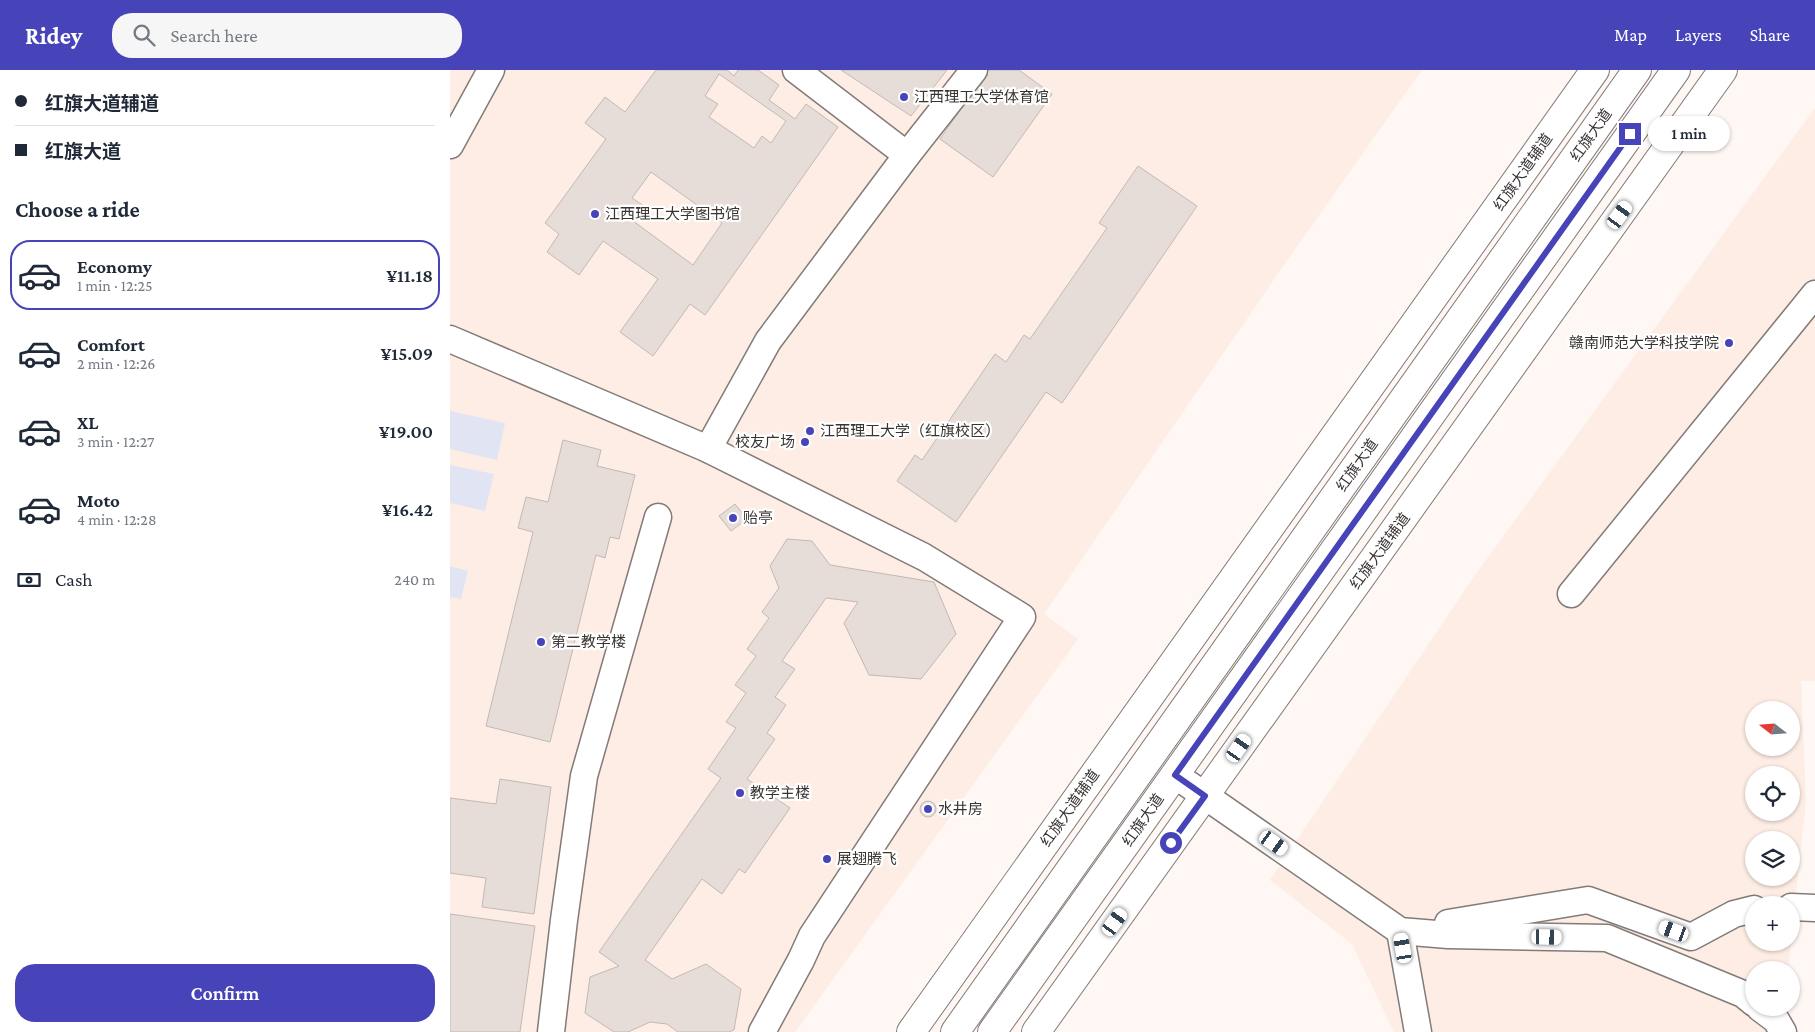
<!DOCTYPE html>
<html lang="en">
<head>
<meta charset="utf-8">
<style>
	body { margin:0; font-family:"Crimson Pro","Noto Sans SC",serif; background:#f6f6f7; color:#1f2937; height:100vh; display:flex; flex-direction:column; font-size:19px; white-space:nowrap }
	* { box-sizing:border-box; margin:0 }
	p { font-size:16px; color:#747a83 }
	.icon { flex:none; width:28px; height:28px; fill:none; stroke:currentColor; stroke-width:2; stroke-linecap:round; stroke-linejoin:round }
	.map { position:relative; flex:1; overflow:hidden }
	.drawer { display:flex; flex-direction:column; background:#fff; width:450px }
	.drawer>* { flex:none }
	.hud { display:grid; align-content:center; height:110px; padding:0 15px; background:#fff }
	.needle { width:32px; rotate:287deg }
	.buttons { position:absolute; left:1295px; top:631px; display:grid; gap:10px }
	.buttons a { display:grid; place-items:center; width:55px; height:55px; border-radius:50%; background:#fff; box-shadow:0 1px 4px #0004; font-size:25px }
	.end { position:absolute; width:22px; height:22px; margin:-11px; border:6px solid #4743b9; background:#fff; box-shadow:0 0 0 2px #fff }
	.from { border-radius:50% }
	.bubble { position:absolute; height:35px; border-radius:18px; background:#fff; box-shadow:0 1px 4px #0004; font-size:16px; font-weight:600; line-height:35px; text-align:center }
	.car { position:absolute; width:15px; height:30px; margin:-15px -8px; border-radius:6px; box-shadow:0 0 4px 1px #0007; background:linear-gradient(#fff 24%,#345 0 40%,#fff 0 76%,#345 0 86%,#fff 0) }
	.hud b { display:flex; align-items:center; gap:18px; height:48px; font-size:19px }
	.hud b+b { border-top:1px solid #e0e1e3 }
	.hud i { width:12px; height:12px; background:#1f2937 }
	ul { padding:0; list-style:none }
	li { display:flex; align-items:center; gap:15px; height:70px; margin:0 10px 8px; padding:0 5px; border:2px solid transparent; border-radius:20px }
	li div { flex:1 }
	li b { display:block; font-size:19px }
	li em { font-style:normal; font-weight:600 }
	li.current { border-color:#4743b9 }
	li>.icon { width:45px; height:45px; stroke-width:1.5 }
	h2 { padding:0 15px; font-size:22px; line-height:60px }
	.pay { display:flex; align-items:center; gap:12px; height:55px; padding:0 15px; font-size:19px }
	.pay p { margin-inline-start:auto }
	.primary-button { display:flex; gap:10px; margin-top:auto; padding:10px 15px }
	.primary-button a { flex:1; height:58px; border-radius:20px; background:#4743b9; color:#fff; font-size:20px; font-weight:600; line-height:58px; text-align:center }
	header { display:flex; align-items:center; gap:30px; box-sizing:border-box; height:70px; padding:0 25px; background:#4743b9; color:#fff }
	header strong { font-size:24px }
	nav { display:flex; gap:28px; margin-inline-start:auto; font-size:18px }
	.search { width:350px; height:45px; background:#f6f6f7; display:flex; align-items:center; gap:12px; box-sizing:border-box; padding:0 18px; border-radius:20px; color:#747a83; font-size:19px }
	main { display:flex; flex:1; min-height:0 }
	.map>svg:first-child { display:block }
	.built { fill:#fdede4; fill-rule:evenodd }
	.green { fill:#e1e4f2 }
	.building { fill:#e6ddd8; stroke:#c2b9b4; fill-rule:evenodd }
	.lines { fill:none; stroke-linecap:round; stroke-linejoin:round }
	.minor-casing { stroke:#837b77; stroke-width:29 }
	.major-casing { stroke:#837b77; stroke-width:30 }
	.minor { stroke:#fff; stroke-width:26 }
	.major { stroke:#fff; stroke-width:28 }
	.route { stroke:#4743b9; stroke-width:6 }
	.poi-dot { fill:#4743b9; stroke:#fff; stroke-width:2 }
	.labels { text-anchor:middle; stroke-width:4.5; stroke-linejoin:round; paint-order:stroke }
	.poi-label { font-size:15px; fill:#383432; stroke:#fff; text-anchor:start }
	.street-label { font-size:15px; fill:#383432; stroke:#fff }
</style>
</head>
<body>
<header>
<strong>Ridey</strong>
<div class="search"><svg class="icon" aria-label="search" viewBox="0 0 24 24"><circle cx="10" cy="10" r="6"/><path d="M15 15l6 6"/></svg>Search here</div>
<nav><a>Map</a><a>Layers</a><a>Share</a></nav>
</header>
<main>
<section class="drawer">
<div class="hud">
<b><i class="from"></i>红旗大道辅道</b>
<b><i></i>红旗大道</b>
</div>
<h2>Choose a ride</h2>
<ul>
<li class="current"><svg class="icon" aria-label="car" viewBox="0 0 24 24"><path d="M5 17H2v-5l4-1 3-4h7l3 4 3 1v5h-3M9 17h6M6 11h13"/><circle cx="7" cy="17" r="2"/><circle cx="17" cy="17" r="2"/></svg><div><b>Economy</b><p>1 min · 12:25</p></div><em>¥11.18</em></li>
<li><svg class="icon" aria-label="car" viewBox="0 0 24 24"><path d="M5 17H2v-5l4-1 3-4h7l3 4 3 1v5h-3M9 17h6M6 11h13"/><circle cx="7" cy="17" r="2"/><circle cx="17" cy="17" r="2"/></svg><div><b>Comfort</b><p>2 min · 12:26</p></div><em>¥15.09</em></li>
<li><svg class="icon" aria-label="car" viewBox="0 0 24 24"><path d="M5 17H2v-5l4-1 3-4h7l3 4 3 1v5h-3M9 17h6M6 11h13"/><circle cx="7" cy="17" r="2"/><circle cx="17" cy="17" r="2"/></svg><div><b>XL</b><p>3 min · 12:27</p></div><em>¥19.00</em></li>
<li><svg class="icon" aria-label="car" viewBox="0 0 24 24"><path d="M5 17H2v-5l4-1 3-4h7l3 4 3 1v5h-3M9 17h6M6 11h13"/><circle cx="7" cy="17" r="2"/><circle cx="17" cy="17" r="2"/></svg><div><b>Moto</b><p>4 min · 12:28</p></div><em>¥16.42</em></li>
</ul>
<div class="pay"><svg class="icon" aria-label="cash" viewBox="0 0 24 24"><path d="M3 7h18v10H3z"/><circle cx="12" cy="12" r="2"/></svg>Cash<p>240 m</p></div>
<div class="primary-button"><a>Confirm</a></div>
</section>
<div class="map">
<svg width="1365" height="962" viewBox="0 0 1365 962">
	<rect width="100%" height="100%" fill="#fef7f3"/>
	<g class="built">
		<polygon points="0,0 972,0 845,179 594,544 628,569 345,962 0,962"/>
		<path d="M1365,38V611H1351L1356,731L1341,869V835H1304V872L1341,873L1338,900H1304V938H1334L1331,962H944L902,874L820,810L1023,508ZM1304,640H1341V678H1304ZM1304,705H1341V742H1304ZM1304,770H1341V808H1304Z"/>
	</g>
	<g class="green">
		<polygon points="0,341 55,353 47,390 0,379"/>
		<polygon points="0,395 44,404 35,441 0,433"/>
		<polygon points="0,496 18,501 11,529 0,527"/>
	</g>
	<g class="building">
		<path d="M206,0H277L284,6L288,0H308L329,15L319,30L345,49L356,34L388,57L255,245L240,234L203,286L170,262L208,209L153,171L129,205L97,182L109,164L95,153L156,69L135,53L155,27L175,42ZM269,4L336,51L321,73L312,66L304,78L259,47L268,34L255,26ZM201,102L272,153L243,195L183,151L194,136L182,128Z"/>
		<polygon points="391,0 497,0 461,46"/>
		<polygon points="538,0 569,0 602,24 543,107 490,69"/>
		<polygon points="688,96 747,136 612,333 596,322 506,452 447,411 465,385 472,390 545,284 556,292 574,265 580,269 657,158 649,153"/>
		<polygon points="113,370 151,380 147,396 185,405 169,469 160,467 155,488 146,485 100,672 36,656 83,462 68,458 76,427 98,432"/>
		<polygon points="285,434 297,449 281,461 269,446"/>
		<polygon points="337,469 362,471 380,495 484,512 506,564 471,609 419,605 394,553 408,532 376,528 332,591 345,599 325,627 336,635 317,663 325,669 297,709 340,738 295,803 289,799 272,824 252,809 195,890 222,909 256,894 291,919 284,960 279,962 228,962 217,954 200,952 178,962 164,962 135,943 140,907 169,896 149,882 271,708 258,699 286,658 276,652 296,623 285,615 306,586 297,579 319,548 312,542 329,518 320,496"/>
		<polygon points="50,709 101,717 84,844 32,837 36,808 0,803 0,728 46,734"/>
		<circle cx="478" cy="739" r="8"/>
		<polygon points="0,844 85,856 70,962 0,962"/>
	</g>
	<g class="lines">
		<defs>
			<g id="minor">
				<polyline points="346,0 457,85"/>
				<polyline points="0,75 41,0"/>
				<polyline points="0,269 258,379 474,487 572,547 362,866 351,890 312,962"/>
				<polyline points="258,379 318,271 457,85 524,0"/>
				<polyline points="1121,524 1365,224"/>
				<polyline points="725,705 950,861 998,865 1157,868 1293,924 1304,933"/>
				<polyline points="1341,837 1365,838"/>
				<polyline points="998,853 1138,830 1241,867 1284,844 1304,839"/>
				<polyline points="950,861 968,962"/>
				<polyline points="1310,938 1326,950 1333,962"/>
				<polyline points="101,962 114,850 134,706 208,447"/>
			</g>
			<g id="major">
				<polyline points="461,962 1145,0"/>
				<polyline points="505,962 1187,0"/>
				<polyline points="542,962 1226,0"/>
				<polyline points="586,962 1273,0"/>
			</g>
		</defs>
		<use href="#minor" class="minor-casing"/>
		<use href="#major" class="major-casing"/>
		<use href="#minor" class="minor"/>
		<use href="#major" class="major"/>
	</g>
	<g class="lines">
		<polyline class="route" points="721,773 755,726 725,705 1180,64"/>
	</g>
	<g class="poi-dot">
		<circle cx="454" cy="27" r="5"/>
		<circle cx="145" cy="144" r="5"/>
		<circle cx="1279" cy="273" r="5"/>
		<circle cx="360" cy="361" r="5"/>
		<circle cx="355" cy="372" r="5"/>
		<circle cx="283" cy="448" r="5"/>
		<circle cx="91" cy="572" r="5"/>
		<circle cx="290" cy="723" r="5"/>
		<circle cx="478" cy="739" r="5"/>
		<circle cx="377" cy="789" r="5"/>
	</g>
	<g class="labels">
		<g class="poi-label">
			<text x="464" y="32">江西理工大学体育馆</text>
			<text x="155" y="149">江西理工大学图书馆</text>
			<text x="1269" y="278" text-anchor="end">赣南师范大学科技学院</text>
			<text x="370" y="366">江西理工大学（红旗校区）</text>
			<text x="345" y="377" text-anchor="end">校友广场</text>
			<text x="293" y="453">贻亭</text>
			<text x="101" y="577">第二教学楼</text>
			<text x="300" y="728">教学主楼</text>
			<text x="488" y="744">水井房</text>
			<text x="387" y="794">展翅腾飞</text>
		</g>
		<g class="street-label">
			<text transform="translate(1141 65) rotate(-55)" y="5">红旗大道</text>
			<text transform="translate(1073 102) rotate(-55)" y="5">红旗大道辅道</text>
			<text transform="translate(907 395) rotate(-55)" y="5">红旗大道</text>
			<text transform="translate(930 481) rotate(-54)" y="5">红旗大道辅道</text>
			<text transform="translate(620 738) rotate(-55)" y="5">红旗大道辅道</text>
			<text transform="translate(693 750) rotate(-55)" y="5">红旗大道</text>
		</g>
	</g>
</svg>
<div class="buttons">
<a><svg class="needle" viewBox="-14 -14 28 28"><path d="M0-13l5 13h-10z" fill="#e53935"/><path d="M0 13l5-13h-10z" fill="#747a83"/></svg></a>
<a><svg class="icon" aria-label="locate" viewBox="0 0 24 24"><circle cx="12" cy="12" r="6"/><path d="M12 2v4M12 18v4M2 12h4M18 12h4"/></svg></a>
<a><svg class="icon" aria-label="layers" viewBox="0 0 24 24"><path d="M12 4l9 5-9 5-9-5zM3 14l9 5 9-5"/></svg></a>
<a>+</a>
<a>−</a>
</div>
<i class="end from" style="left:721px;top:773px"></i>
<i class="end" style="left:1180px;top:64px"></i>
<div class="bubble" style="left:1198px;top:46px;width:82px">1 min</div>
<i class="car" style="left:1170px;top:145px;rotate:36deg"></i>
<i class="car" style="left:789px;top:678px;rotate:35deg"></i>
<i class="car" style="left:824px;top:773px;rotate:125deg"></i>
<i class="car" style="left:665px;top:852px;rotate:36deg"></i>
<i class="car" style="left:1224px;top:861px;rotate:290deg"></i>
<i class="car" style="left:1097px;top:867px;rotate:91deg"></i>
<i class="car" style="left:953px;top:878px;rotate:350deg"></i>
</div>
</main>
</body>
</html>
